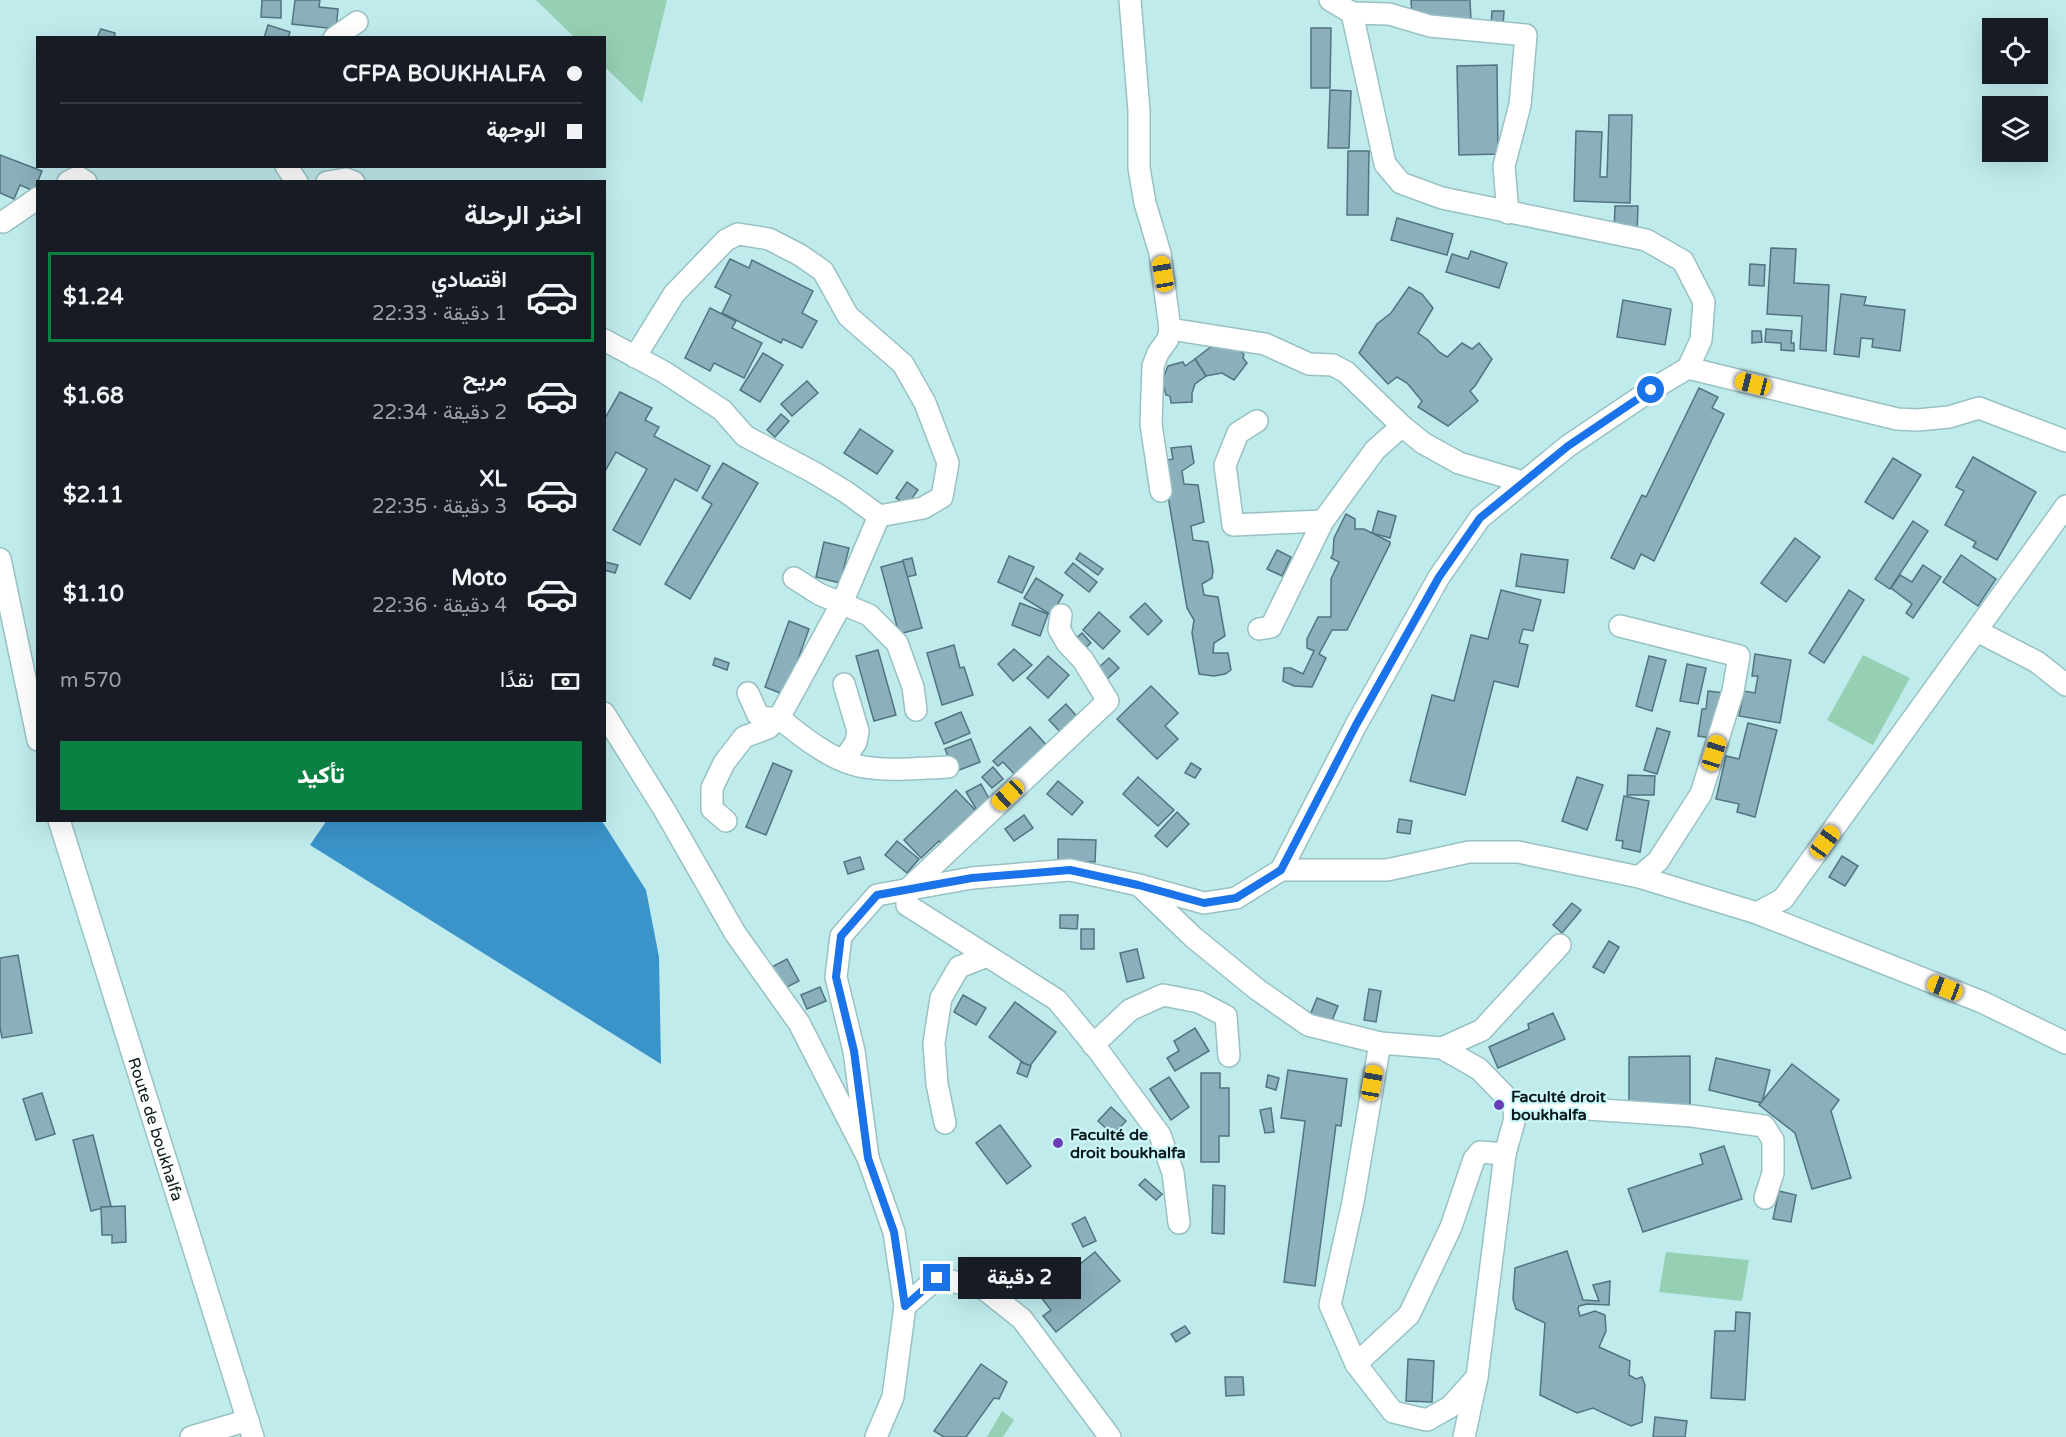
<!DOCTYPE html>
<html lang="ar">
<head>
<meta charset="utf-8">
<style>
	body { margin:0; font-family:"Varela Round",Vazirmatn,sans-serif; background:#20242c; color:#f1f3f6; direction:rtl; height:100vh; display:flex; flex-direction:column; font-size:22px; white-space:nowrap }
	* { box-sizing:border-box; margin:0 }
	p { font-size:20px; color:#9ea1a6 }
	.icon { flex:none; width:33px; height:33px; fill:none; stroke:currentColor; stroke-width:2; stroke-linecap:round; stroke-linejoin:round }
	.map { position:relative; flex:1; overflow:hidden; direction:ltr }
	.side { position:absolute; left:36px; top:180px; width:570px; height:642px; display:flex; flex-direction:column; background:#171b24; border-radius:0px; box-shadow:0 6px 24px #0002; direction:rtl }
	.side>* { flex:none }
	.top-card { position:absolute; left:36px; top:36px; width:570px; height:132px; border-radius:0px; box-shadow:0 6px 24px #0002; direction:rtl; display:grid; align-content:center; height:132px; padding:0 24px; background:#171b24 }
	.buttons { position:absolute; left:1982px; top:18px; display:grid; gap:12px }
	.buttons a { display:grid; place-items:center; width:66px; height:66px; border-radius:0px; background:#171b24; box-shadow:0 6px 24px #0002; font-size:30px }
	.end { position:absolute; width:27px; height:27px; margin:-14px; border:8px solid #1a73e8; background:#fff; box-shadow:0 0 0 3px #fff }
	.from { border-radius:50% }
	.bubble { position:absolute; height:42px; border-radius:0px; background:#171b24; box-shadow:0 6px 24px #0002; font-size:20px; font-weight:800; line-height:42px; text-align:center; direction:rtl }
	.car { position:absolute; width:18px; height:36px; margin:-18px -9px; border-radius:8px; box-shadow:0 0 4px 2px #0007; background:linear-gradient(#f5c518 24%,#345 0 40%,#f5c518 0 76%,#345 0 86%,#f5c518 0) }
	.top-card b { display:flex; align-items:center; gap:21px; height:57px; font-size:22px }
	.top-card b+b { border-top:2px solid #363941 }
	.top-card i { width:15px; height:15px; background:#f1f3f6 }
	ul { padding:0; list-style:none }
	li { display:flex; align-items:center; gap:18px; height:90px; margin:0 12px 9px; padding:0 12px; border:3px solid transparent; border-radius:0px }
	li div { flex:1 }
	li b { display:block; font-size:22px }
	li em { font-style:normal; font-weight:800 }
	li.selected { border-color:#0b8043 }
	li>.icon { width:54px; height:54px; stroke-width:1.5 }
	h2 { padding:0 24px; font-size:27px; line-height:72px }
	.pay { display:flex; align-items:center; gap:15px; height:66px; padding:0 24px; font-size:22px }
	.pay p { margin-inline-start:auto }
	.cta { display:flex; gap:12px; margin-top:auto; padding:12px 24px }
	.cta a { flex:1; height:69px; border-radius:0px; background:#0b8043; color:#fff; font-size:24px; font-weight:800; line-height:69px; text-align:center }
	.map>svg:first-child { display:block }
	.green { fill:#96d0b4 }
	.water { fill:#3a93c9 }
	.building { fill:#8bb0bc; stroke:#517480; stroke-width:1.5 }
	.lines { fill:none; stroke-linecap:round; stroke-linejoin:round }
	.minor-casing { stroke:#98c1c4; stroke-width:24 }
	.minor { stroke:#fff; stroke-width:21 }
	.route { stroke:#1a73e8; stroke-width:8 }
	.poi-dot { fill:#6a3db5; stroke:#cdf8fb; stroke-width:2 }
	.labels { text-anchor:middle; stroke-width:4.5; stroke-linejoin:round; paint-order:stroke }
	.poi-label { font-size:16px; font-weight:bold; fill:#09191a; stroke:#cdf8fb; text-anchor:start }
	.street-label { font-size:16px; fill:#09191a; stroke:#cdf8fb }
</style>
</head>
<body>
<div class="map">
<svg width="2066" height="1437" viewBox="0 0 2066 1437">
	<rect width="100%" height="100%" fill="#c0ebed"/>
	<g class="green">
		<polygon points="536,0 667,0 642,103 605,67 604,38 574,37"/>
		<polygon points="1863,655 1910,678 1873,745 1827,720"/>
		<polygon points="1666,1252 1749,1260 1742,1301 1659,1292"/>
		<polygon points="1002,1411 1014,1420 1003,1437 987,1437"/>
	</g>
	<polygon class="water" points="327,820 602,821 646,890 659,957 661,1064 310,845"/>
	<g class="building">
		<polygon points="262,0 281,0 281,18 261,17"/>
		<polygon points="295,0 320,0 319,7 338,9 336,29 292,24"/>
		<polygon points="1411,0 1470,0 1471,22 1433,23 1432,15 1412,15"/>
		<polygon points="1492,11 1504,11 1503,27 1491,27"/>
		<polygon points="268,25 290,32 288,38 264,38"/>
		<polygon points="1311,28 1331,28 1330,88 1311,88"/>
		<polygon points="101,29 115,33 114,38 97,38"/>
		<polygon points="1497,65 1498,154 1459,155 1457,66"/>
		<polygon points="1330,90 1351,91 1349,148 1328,148"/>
		<polygon points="1609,115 1632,115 1630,203 1574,201 1576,131 1602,132 1600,177 1607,177"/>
		<polygon points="1348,151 1369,151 1368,215 1347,215"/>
		<polygon points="0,155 42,171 34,191 20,185 14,199 0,193"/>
		<polygon points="1615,206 1638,206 1637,233 1614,232"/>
		<polygon points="1397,218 1453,234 1447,255 1391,240"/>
		<polygon points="1771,248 1796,249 1794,283 1829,285 1826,351 1800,349 1802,316 1767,314"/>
		<polygon points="1471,251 1507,263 1499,288 1446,272 1452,254 1468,259"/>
		<polygon points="730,259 749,268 752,260 813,291 802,313 817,321 802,348 783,339 781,343 722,313 731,295 715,287"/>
		<polygon points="1750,264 1765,265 1764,286 1749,285"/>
		<polygon points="1409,287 1422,294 1433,308 1418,333 1428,340 1439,352 1447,357 1462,343 1472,349 1479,343 1492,359 1475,386 1470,391 1478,401 1448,426 1418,407 1422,401 1407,383 1397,377 1388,384 1359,353 1377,324 1391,313"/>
		<polygon points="1841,294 1866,297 1864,305 1905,310 1900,351 1872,347 1873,339 1861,338 1859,357 1834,354"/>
		<polygon points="1623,300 1671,309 1665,345 1617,337"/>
		<polygon points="710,308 736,321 732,328 762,343 744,378 714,363 710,371 685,358"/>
		<polygon points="1766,329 1792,331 1791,343 1794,343 1794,351 1781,350 1781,343 1765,342"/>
		<polygon points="1752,331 1761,331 1762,342 1752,343"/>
		<polygon points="1231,345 1244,354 1243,358 1247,363 1234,380 1222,373 1206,376 1195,359 1212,346"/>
		<polygon points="763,353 783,365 760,402 740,390"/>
		<polygon points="1195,359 1206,376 1195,384 1192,393 1192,402 1171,403 1170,396 1166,395 1162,381 1168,366 1183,362 1185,366"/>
		<polygon points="807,381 818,393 792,416 781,404"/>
		<polygon points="1699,388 1718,397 1712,408 1724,414 1654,561 1641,554 1634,569 1611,558 1642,495 1646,497"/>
		<polygon points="620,392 652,408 645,420 659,427 654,436 710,466 697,491 675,479 640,545 613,530 647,469 616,452 604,473 604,420"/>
		<polygon points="781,414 789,421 775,437 767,430"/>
		<polygon points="860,429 893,451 877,474 844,453"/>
		<polygon points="1191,446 1194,463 1182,471 1184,484 1198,485 1204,522 1191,526 1193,540 1208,542 1213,571 1212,578 1202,584 1204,595 1218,597 1225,636 1214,643 1213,653 1228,653 1231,670 1225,674 1214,676 1199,674 1192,633 1194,620 1187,608 1162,461 1173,459 1171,448"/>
		<polygon points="1973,457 2036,492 1997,560 1973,547 1976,542 1945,525 1964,491 1956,487"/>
		<polygon points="1893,458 1921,475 1893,519 1865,502"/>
		<polygon points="723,463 758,483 690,599 665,584 712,504 702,498"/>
		<polygon points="907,482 918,490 907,505 896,498"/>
		<polygon points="1378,511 1396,516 1390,538 1372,533"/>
		<polygon points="1346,514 1355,519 1355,529 1364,529 1390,542 1390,544 1347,630 1332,630 1319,654 1326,658 1312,687 1294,686 1283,681 1284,668 1291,668 1303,674 1314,651 1307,648 1307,639 1318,617 1331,617 1331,579 1339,562 1331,558 1333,554 1334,538"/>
		<polygon points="1913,521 1928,531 1890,589 1875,579"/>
		<polygon points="1795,538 1820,557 1786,602 1761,583"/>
		<polygon points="824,542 849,548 840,583 816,577"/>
		<polygon points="1277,550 1291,557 1282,576 1267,569"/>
		<polygon points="1080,553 1103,569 1098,575 1076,559"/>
		<polygon points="1521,554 1568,560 1564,593 1516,586"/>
		<polygon points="1961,555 1996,579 1978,606 1943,582"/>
		<polygon points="1009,556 1034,567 1022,593 998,582"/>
		<polygon points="912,558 916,575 906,577 903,560"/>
		<polygon points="903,561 922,628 899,634 881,567"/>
		<polygon points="605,562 618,565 615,573 604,570"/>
		<polygon points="1073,563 1097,582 1089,592 1065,573"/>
		<polygon points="1923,565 1941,577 1913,618 1906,613 1912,604 1891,588 1900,575 1912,582"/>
		<polygon points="1036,578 1063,595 1051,615 1024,598"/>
		<polygon points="1501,590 1541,600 1533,631 1523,629 1519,643 1528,645 1518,687 1494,681 1465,795 1410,781 1432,695 1454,701 1471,635 1488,639"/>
		<polygon points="1849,590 1864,600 1824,663 1809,653"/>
		<polygon points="1020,603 1048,614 1040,636 1012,625"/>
		<polygon points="1145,603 1162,621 1148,635 1130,617"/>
		<polygon points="1099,612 1120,631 1103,649 1083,630"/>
		<polygon points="789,621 809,629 785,695 765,687"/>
		<polygon points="1082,633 1091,643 1082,651 1073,641"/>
		<polygon points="954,645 960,668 964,667 973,695 942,705 927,653"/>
		<polygon points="1014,649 1032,665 1013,681 998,664"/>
		<polygon points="878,650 896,715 874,721 856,656"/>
		<polygon points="1755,654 1791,660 1780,723 1739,716 1744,691 1755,693 1758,676 1752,676"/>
		<polygon points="1048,656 1069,675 1048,698 1027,678"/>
		<polygon points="1649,656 1666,660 1652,711 1636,706"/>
		<polygon points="715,658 729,663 727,670 713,665"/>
		<polygon points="1109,658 1119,668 1104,682 1094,672"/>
		<polygon points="1687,664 1706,668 1698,704 1680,701"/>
		<polygon points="1151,686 1178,713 1165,726 1178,739 1157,759 1117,719"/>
		<polygon points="1708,691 1724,693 1718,739 1698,736 1702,709 1706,709"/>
		<polygon points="1066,704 1080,720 1064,736 1049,720"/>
		<polygon points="961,712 970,733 944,744 935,723"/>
		<polygon points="1748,723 1777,730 1755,817 1737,812 1739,804 1716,799 1726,756 1739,759"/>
		<polygon points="1030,727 1049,748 1017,777 1003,762 998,766 993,761"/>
		<polygon points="1657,728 1670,732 1657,774 1644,770"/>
		<polygon points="971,739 980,762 954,772 945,749"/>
		<polygon points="773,763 792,771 766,835 746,827"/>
		<polygon points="1191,763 1201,769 1195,778 1185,773"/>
		<polygon points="993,767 1003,779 992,788 982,777"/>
		<polygon points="1628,775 1655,776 1654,795 1627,795"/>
		<polygon points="1138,777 1174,810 1158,826 1123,794"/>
		<polygon points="1577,777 1603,785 1587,830 1562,821"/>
		<polygon points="1058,781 1083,802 1072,815 1047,794"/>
		<polygon points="981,784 992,804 978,812 966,792"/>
		<polygon points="956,790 980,815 945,848 939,841 921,858 904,840"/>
		<polygon points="1624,796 1649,801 1640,852 1622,848 1623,841 1616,840"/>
		<polygon points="1177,812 1189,824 1167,847 1155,836"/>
		<polygon points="1024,815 1033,828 1014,841 1005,829"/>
		<polygon points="1399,819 1412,821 1410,834 1397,832"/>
		<polygon points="1058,839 1096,840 1095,862 1058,861"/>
		<polygon points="897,841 919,859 907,873 885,855"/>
		<polygon points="1842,856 1858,866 1845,886 1829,877"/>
		<polygon points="860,857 864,869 848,874 844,862"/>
		<polygon points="1572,903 1581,910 1562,933 1553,925"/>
		<polygon points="1060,915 1078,915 1077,929 1060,928"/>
		<rect x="1081" y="929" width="13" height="20"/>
		<polygon points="1609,941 1619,947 1604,973 1593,967"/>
		<polygon points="1137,949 1144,978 1127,982 1120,953"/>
		<polygon points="18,955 32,1033 2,1038 0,1027 0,958"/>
		<polygon points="787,959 799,981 779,991 768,969"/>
		<polygon points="820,987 826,1001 807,1009 801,995"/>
		<polygon points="1369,989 1381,991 1376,1022 1364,1020"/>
		<polygon points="963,995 986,1008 976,1025 954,1012"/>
		<polygon points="1317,998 1338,1006 1329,1028 1308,1020"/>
		<polygon points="1015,1002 1056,1032 1029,1067 989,1037"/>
		<polygon points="1553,1013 1565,1039 1498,1068 1489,1047 1529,1029 1528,1024"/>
		<polygon points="1195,1028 1209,1051 1175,1071 1167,1058 1179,1051 1174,1041"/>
		<polygon points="1690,1056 1690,1107 1629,1107 1629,1057"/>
		<polygon points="1716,1058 1770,1070 1762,1103 1709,1090"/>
		<polygon points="1021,1062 1031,1066 1027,1077 1017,1073"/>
		<polygon points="1792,1064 1839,1100 1831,1111 1851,1178 1812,1189 1795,1133 1759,1105"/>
		<polygon points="1288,1070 1347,1079 1341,1126 1336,1125 1315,1286 1284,1282 1305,1121 1281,1118"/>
		<polygon points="1201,1073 1220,1073 1220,1088 1229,1088 1229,1136 1219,1136 1219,1162 1201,1162"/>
		<polygon points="1268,1075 1279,1078 1276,1090 1266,1087"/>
		<polygon points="1169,1077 1189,1107 1171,1120 1150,1089"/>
		<polygon points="42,1093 55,1134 36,1140 23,1099"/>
		<polygon points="1111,1107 1126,1121 1113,1135 1098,1121"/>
		<polygon points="1271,1108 1274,1132 1265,1133 1260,1110"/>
		<polygon points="1000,1125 1031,1166 1007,1184 976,1143"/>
		<polygon points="93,1135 111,1206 91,1211 73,1140"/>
		<polygon points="1724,1146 1742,1199 1643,1232 1628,1189 1703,1164 1700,1154"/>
		<polygon points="1145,1179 1162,1194 1156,1200 1139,1185"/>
		<polygon points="1213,1185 1225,1186 1224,1234 1212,1233"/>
		<polygon points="1779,1191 1796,1195 1791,1222 1773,1219"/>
		<polygon points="125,1206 126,1242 112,1243 112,1235 102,1235 101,1207"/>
		<polygon points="1085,1217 1096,1241 1083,1247 1072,1224"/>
		<polygon points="1567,1251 1583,1300 1599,1301 1593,1285 1610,1281 1609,1305 1587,1304 1579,1306 1578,1309 1580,1316 1595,1311 1605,1315 1606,1331 1599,1347 1630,1361 1629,1375 1636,1379 1642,1377 1645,1385 1642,1422 1631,1426 1593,1408 1577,1413 1540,1395 1545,1323 1516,1309 1513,1299 1515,1268"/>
		<polygon points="1095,1252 1120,1281 1056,1332 1043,1316 1051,1310 1040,1296"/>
		<polygon points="1736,1312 1750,1313 1745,1400 1711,1398 1715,1331 1735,1331"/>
		<polygon points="1185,1326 1190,1333 1176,1342 1171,1334"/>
		<polygon points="1408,1359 1434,1361 1432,1402 1406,1401"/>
		<polygon points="981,1364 1007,1382 999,1399 994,1398 966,1437 944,1437 934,1431"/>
		<polygon points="1225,1377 1243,1377 1244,1395 1226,1396"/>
		<polygon points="1655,1417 1687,1421 1685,1437 1653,1437"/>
	</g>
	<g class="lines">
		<defs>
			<g id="minor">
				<polyline points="1130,0 1139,110 1139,168 1145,203 1160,253 1170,329 1265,344 1309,364 1333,365 1346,372 1402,426"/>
				<polyline points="1330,0 1352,13 1385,164 1401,183 1442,198 1646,240 1683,261 1704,302 1701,340 1688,368"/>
				<polyline points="1352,13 1389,14 1430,26 1526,35 1520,105 1504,166 1508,213"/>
				<polyline points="334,38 357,22"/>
				<polyline points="286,166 297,182"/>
				<polyline points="68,182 78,177 86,182"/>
				<polyline points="327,182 346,179 354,182"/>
				<polyline points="3,222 38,198"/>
				<polyline points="604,340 608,342 664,372 722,410 745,436 813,472 846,492 879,516 923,508 942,497 948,463 925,403 903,364 848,316 823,271 800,255 769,239 738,234 726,240 674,294 635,357"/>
				<polyline points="1257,421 1238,433 1225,465 1233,525 1323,521"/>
				<polyline points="1161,491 1151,424 1153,366 1158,353 1168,339 1170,329"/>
				<path d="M879,516L842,603L779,718C801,736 831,760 859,766C888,772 919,768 948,767"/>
				<polyline points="0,559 38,740"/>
				<polyline points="794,578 819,594 869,615 897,643 913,687 916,710"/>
				<polyline points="1061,615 1059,629 1067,643 1083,660 1108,701 907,890 907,905 1057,1000 1098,1050 1160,1135 1173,1173 1179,1223"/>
				<polyline points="1620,626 1739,656 1733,691 1701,794 1658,861 1639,877"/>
				<polyline points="1259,629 1271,627 1323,521 1375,450 1402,426 1423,443 1459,463 1523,482"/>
				<polyline points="1977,631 2037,662 2066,685"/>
				<polyline points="844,684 858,731 856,742 844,760"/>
				<polyline points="604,713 665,811 735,933 799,1023 868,1158 894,1232 905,1306 893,1397 876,1437"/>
				<path id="s1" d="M59,820L253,1437"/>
				<polyline points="726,821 712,809 712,788 724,763 744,737 768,728 779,718 766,718 758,715 748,693"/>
				<polyline points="1281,870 1356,725 1439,577 1480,518 1568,446 1651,390 1688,368 1897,419 1917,420 1949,417 1979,408 2066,441"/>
				<polyline points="1141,887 1193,937 1258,990 1308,1025 1380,1043 1353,1202 1330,1305 1356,1364 1393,1412 1427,1420 1450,1407 1477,1377"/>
				<polyline points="1757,913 1783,899 2066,506"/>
				<polyline points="1093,1045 1130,1010 1163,995 1199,1002 1226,1016 1229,1056"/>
				<polyline points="1442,1048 1482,1030 1560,945"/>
				<polyline points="1513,1104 1692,1116 1764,1126 1773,1140 1773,1173 1765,1198"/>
				<polyline points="945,1123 937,1084 934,1043 941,998 959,967 987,956"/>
				<polyline points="868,1158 854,1051 836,977 841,936 877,895 972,878 1070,870 1139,885 1204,903 1236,898 1281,870 1387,870 1469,852 1518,852 1639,877 1757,913 1982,1002 2066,1043"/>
				<polyline points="905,1306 937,1278 983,1288 1022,1319 1110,1437"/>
				<polyline points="1356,1364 1409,1315 1451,1227 1474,1159 1480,1152 1505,1154 1515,1118 1513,1104 1479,1069 1442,1048 1380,1043"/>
				<polyline points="191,1437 248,1420"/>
				<polyline points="1464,1437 1477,1377 1505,1154"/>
			</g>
		</defs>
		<use href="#minor" class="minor-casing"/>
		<use href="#minor" class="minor"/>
	</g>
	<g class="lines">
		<polyline class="route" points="937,1278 905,1306 894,1232 868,1158 854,1051 836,977 841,936 877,895 972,878 1070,870 1138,885 1204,903 1236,898 1281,870 1356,725 1439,577 1480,518 1568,446 1651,390"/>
	</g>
	<g class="poi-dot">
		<circle cx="1499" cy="1105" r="6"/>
		<circle cx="1058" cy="1143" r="6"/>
	</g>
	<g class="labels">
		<g class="poi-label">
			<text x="1511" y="1102">Faculté droit<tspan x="1511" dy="18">boukhalfa</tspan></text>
			<text x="1070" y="1140">Faculté de<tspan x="1070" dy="18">droit boukhalfa</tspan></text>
		</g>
		<g class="street-label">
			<text dy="6" stroke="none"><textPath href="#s1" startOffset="324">Route de boukhalfa</textPath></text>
		</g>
	</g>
</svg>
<div class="buttons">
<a><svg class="icon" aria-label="locate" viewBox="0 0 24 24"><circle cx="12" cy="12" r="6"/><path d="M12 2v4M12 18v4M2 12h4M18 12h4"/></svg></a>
<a><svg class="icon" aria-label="layers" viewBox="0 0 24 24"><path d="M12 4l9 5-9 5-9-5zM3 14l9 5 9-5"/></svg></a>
</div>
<i class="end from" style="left:1651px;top:390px"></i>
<i class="end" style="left:937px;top:1278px"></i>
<div class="bubble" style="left:958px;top:1257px;width:123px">2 دقيقة</div>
<i class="car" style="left:1163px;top:274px;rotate:350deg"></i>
<i class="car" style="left:1753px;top:384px;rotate:284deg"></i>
<i class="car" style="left:1714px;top:753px;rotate:17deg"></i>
<i class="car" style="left:1008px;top:795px;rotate:227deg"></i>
<i class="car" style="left:1825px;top:842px;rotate:36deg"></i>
<i class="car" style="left:1945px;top:988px;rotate:291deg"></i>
<i class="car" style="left:1372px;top:1083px;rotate:10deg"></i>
<div class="top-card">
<b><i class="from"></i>CFPA BOUKHALFA</b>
<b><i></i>الوجهة</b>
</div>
<section class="side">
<h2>اختر الرحلة</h2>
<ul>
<li class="selected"><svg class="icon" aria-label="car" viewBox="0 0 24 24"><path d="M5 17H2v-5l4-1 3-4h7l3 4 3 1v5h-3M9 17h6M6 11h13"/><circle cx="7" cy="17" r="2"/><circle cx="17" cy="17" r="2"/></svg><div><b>اقتصادي</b><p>1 دقيقة · 22:33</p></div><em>$1.24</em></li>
<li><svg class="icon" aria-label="car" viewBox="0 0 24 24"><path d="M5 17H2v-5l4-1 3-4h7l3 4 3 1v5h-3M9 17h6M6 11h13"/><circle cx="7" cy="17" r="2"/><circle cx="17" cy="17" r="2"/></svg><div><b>مريح</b><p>2 دقيقة · 22:34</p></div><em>$1.68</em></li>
<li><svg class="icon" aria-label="car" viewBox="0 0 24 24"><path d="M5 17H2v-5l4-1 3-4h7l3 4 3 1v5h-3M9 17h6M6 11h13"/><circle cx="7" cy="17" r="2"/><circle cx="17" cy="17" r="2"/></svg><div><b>XL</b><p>3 دقيقة · 22:35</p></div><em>$2.11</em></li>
<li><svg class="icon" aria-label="car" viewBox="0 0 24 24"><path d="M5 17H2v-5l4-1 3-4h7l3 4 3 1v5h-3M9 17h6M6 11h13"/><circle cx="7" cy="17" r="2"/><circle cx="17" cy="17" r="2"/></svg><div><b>Moto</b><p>4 دقيقة · 22:36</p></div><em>$1.10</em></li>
</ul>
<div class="pay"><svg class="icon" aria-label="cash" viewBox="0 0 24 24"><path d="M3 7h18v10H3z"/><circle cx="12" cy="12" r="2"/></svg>نقدًا<p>570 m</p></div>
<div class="cta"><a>تأكيد</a></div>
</section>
</div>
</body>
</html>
